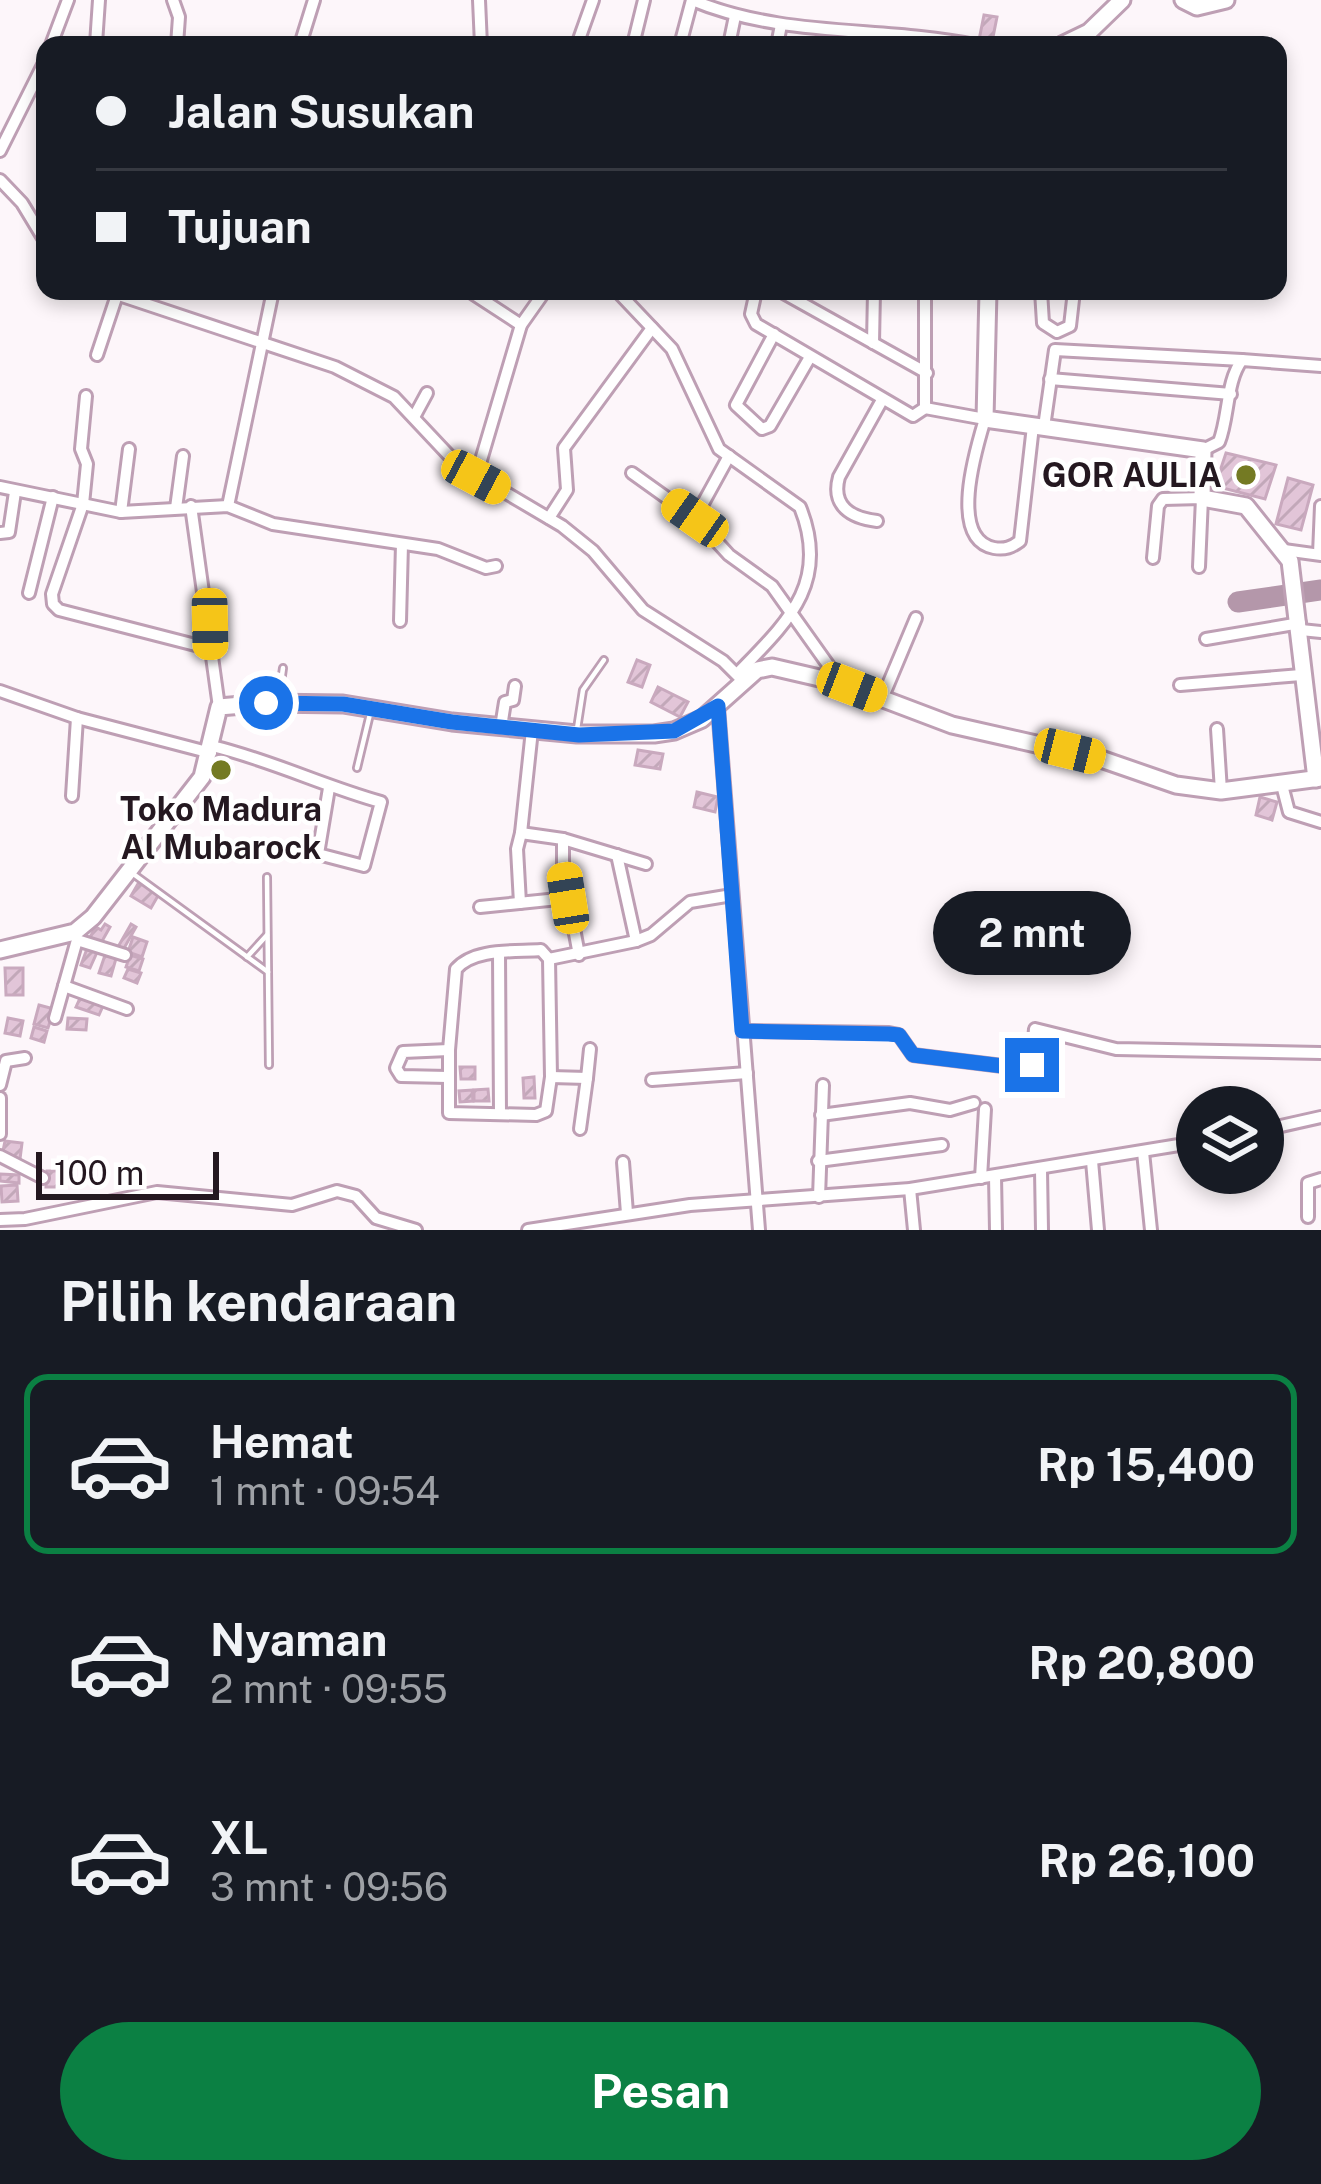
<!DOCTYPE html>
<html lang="id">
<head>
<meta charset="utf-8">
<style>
	body { margin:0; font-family:"Public Sans",sans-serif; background:#20242c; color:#f1f3f6; height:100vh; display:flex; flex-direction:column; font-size:45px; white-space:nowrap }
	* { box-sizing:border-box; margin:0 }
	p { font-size:39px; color:#9ea1a6 }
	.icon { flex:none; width:66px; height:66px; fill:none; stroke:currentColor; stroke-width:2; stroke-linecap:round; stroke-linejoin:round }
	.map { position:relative; height:1230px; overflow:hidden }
	.panel { display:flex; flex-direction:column; background:#171b24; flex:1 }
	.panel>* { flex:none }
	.hud { position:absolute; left:36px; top:36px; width:1251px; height:264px; border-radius:24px; box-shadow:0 6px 18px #0003; display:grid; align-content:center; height:264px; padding:0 60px; background:#171b24 }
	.controls { position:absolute; left:1176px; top:1086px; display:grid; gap:24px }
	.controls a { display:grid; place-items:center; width:108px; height:108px; border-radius:50%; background:#171b24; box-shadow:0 6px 18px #0003; font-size:60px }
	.scale { position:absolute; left:36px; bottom:30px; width:183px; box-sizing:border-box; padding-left:12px; border:6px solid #241820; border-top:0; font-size:33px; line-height:42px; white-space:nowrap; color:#241820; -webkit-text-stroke:9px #fff; paint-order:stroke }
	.end { position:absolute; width:54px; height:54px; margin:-27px; border:15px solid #1a73e8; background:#fff; box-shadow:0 0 0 6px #fff }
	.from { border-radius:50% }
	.bubble { position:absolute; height:84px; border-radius:42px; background:#171b24; box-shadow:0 6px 18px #0003; font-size:39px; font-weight:700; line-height:84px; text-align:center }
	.car { position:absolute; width:36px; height:72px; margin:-36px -18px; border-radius:15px; box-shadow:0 0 9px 3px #0007; background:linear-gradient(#f5c518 24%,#345 0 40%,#f5c518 0 76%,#345 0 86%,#f5c518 0) }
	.hud b { display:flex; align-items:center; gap:42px; height:114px; font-size:45px }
	.hud b+b { border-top:3px solid #363941 }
	.hud i { width:30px; height:30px; background:#f1f3f6 }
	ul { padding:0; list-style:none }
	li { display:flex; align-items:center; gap:36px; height:180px; margin:0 24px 18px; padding:0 36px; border:6px solid transparent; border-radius:24px }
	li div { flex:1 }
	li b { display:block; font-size:45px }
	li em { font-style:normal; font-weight:700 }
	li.active { border-color:#0b8043 }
	li>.icon { width:108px; height:108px; stroke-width:1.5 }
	h2 { padding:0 60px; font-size:54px; line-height:144px }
	.action { display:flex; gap:24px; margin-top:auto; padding:24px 60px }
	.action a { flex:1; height:138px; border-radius:72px; background:#0b8043; color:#fff; font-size:48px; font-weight:700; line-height:138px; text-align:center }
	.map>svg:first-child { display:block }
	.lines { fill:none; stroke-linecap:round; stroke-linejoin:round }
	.river { stroke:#b497aa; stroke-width:21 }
	.building { fill:url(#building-hatch); stroke:#c9a9be; stroke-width:3 }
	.lane-casing { stroke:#be9fb4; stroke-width:10 }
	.street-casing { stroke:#be9fb4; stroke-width:16 }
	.secondary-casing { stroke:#be9fb4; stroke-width:21 }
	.lane { stroke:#fff; stroke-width:4.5 }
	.street { stroke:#fff; stroke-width:10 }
	.secondary { stroke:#fff; stroke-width:15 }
	.route { stroke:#1a73e8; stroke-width:15 }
	.poi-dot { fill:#747a23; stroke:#fff; stroke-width:4.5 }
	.labels { text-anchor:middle; stroke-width:9; stroke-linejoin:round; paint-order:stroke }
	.poi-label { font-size:33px; font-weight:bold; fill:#241820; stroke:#fff; text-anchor:end }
</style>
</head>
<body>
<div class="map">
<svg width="1321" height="1230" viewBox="0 0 1321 1230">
	<defs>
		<pattern id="building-hatch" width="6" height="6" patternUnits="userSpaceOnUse" patternTransform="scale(3)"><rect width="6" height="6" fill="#e2c5d8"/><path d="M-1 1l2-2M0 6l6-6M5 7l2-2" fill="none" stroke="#c2a8b9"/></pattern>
	</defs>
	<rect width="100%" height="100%" fill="#fdf6fa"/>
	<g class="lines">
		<polyline class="river" points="1238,602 1321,590"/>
	</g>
	<g class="building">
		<polygon points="984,15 997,17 992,42 979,40"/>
		<polygon points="1226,453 1276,465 1265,499 1215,486"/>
		<polygon points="1288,478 1313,485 1301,530 1276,524"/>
		<polygon points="637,660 650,665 642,687 628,682"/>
		<polygon points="658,687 688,702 680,717 651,702"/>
		<polygon points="638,750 663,754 660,769 635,765"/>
		<polygon points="697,792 718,797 715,812 694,807"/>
		<polygon points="1260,797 1277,802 1272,820 1256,815"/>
		<polygon points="139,882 159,894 151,908 131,896"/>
		<polygon points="105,924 110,927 101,943 90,937 96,927 101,930"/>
		<polygon points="131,924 136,927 123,950 118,947"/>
		<polygon points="133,937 147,942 142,957 128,952"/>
		<polygon points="88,946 98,950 90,968 81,965"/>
		<polygon points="106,952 117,955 111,976 99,973"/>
		<polygon points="130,955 143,959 139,971 126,967"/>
		<polygon points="5,968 23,968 23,995 6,995"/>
		<polygon points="128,969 141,973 137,983 124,978"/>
		<polygon points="80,998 103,1006 99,1015 76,1007"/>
		<polygon points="39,1005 54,1009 48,1028 34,1024"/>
		<polygon points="8,1018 23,1021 20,1036 5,1033"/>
		<polygon points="68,1018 87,1019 86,1030 67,1029"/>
		<polygon points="34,1027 47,1031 44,1042 31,1038"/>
		<polygon points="460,1067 475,1067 475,1079 461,1079"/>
		<polygon points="534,1077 535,1098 524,1098 523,1078"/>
		<polygon points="488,1089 489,1101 474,1101 474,1090"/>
		<polygon points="472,1090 473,1101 460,1102 459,1091"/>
		<polygon points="5,1141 22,1143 20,1159 2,1156"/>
		<polygon points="47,1171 62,1171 62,1187 46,1187"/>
		<polygon points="0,1174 19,1175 19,1183 0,1181"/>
		<polygon points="17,1185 18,1201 2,1202 1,1186"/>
	</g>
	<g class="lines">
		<defs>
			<g id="lane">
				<polyline points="279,697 283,668"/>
				<polyline points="577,729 583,690 604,660"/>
				<polyline points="357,768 370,714"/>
				<polyline points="132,873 268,972"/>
				<polyline points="267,877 269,1065"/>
				<polyline points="247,957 267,935"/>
			</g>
			<g id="street">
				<polyline points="173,0 179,17 177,45"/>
				<polyline points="479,0 481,45"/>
				<path d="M692,0C783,38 880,26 975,45"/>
				<polyline points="96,44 99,0"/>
				<polyline points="51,45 68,0"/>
				<polyline points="300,45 314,0"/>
				<polyline points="577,45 593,0"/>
				<polyline points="633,45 644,0"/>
				<polyline points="680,45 692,0"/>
				<polyline points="729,45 735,16"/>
				<polyline points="777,45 781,25"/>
				<polyline points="0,151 45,61"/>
				<polyline points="0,180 22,203 45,241"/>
				<polyline points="107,291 335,367 394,397 457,464 562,526 593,551 643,610 723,661 744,682"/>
				<polyline points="469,291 521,325"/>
				<path d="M617,291L672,349L719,449L800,507C831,584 786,623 737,674"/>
				<polyline points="756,291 751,314 756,324 913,416 925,408 925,291"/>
				<polyline points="780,291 927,373"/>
				<polyline points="1041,291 1043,323 1057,332 1070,326 1074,291"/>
				<polyline points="774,334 736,405 762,429 770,426 810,357"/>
				<polyline points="873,343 874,291"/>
				<polyline points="97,355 117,295"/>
				<polyline points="1050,379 1231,394"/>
				<polyline points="86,396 81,449 87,464 83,504 52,594 53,604 59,610 211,649"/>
				<path d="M925,408L985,419C976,449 948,539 994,548C1005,550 1012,547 1020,541L1033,426"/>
				<polyline points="414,417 427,393"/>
				<polyline points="1044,427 1055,350 1242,360"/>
				<path d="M1203,450L1219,442C1229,417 1226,381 1242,360L1321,366"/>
				<polyline points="632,473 695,518 729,555 772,586 841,683"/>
				<polyline points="476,477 521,325 545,291"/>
				<polyline points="0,487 121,512 228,506 273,524 438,549 486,568 496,566"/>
				<polyline points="191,506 219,707"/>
				<polyline points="228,506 273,291"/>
				<polyline points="176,508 183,456"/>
				<polyline points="121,512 129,449"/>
				<polyline points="549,518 567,490 564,448 652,328"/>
				<polyline points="695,518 729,456"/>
				<path d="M877,521C851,518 831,506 839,477L882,400"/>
				<polyline points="0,533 9,532 15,492"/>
				<polyline points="1284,550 1321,555"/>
				<polyline points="1319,554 1321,506"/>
				<polyline points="1153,558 1158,506 1163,499 1202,498 1199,567"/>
				<polyline points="29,593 53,497"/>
				<polyline points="400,621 402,544"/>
				<polyline points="1301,630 1321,632"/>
				<polyline points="1206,639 1300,623"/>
				<polyline points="1180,685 1301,675"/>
				<polyline points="0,691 77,718 211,753"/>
				<polyline points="882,699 916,618"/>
				<polyline points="718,707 759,1230"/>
				<polyline points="501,727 505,702 513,700 515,686"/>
				<polyline points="1217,729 1221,791"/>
				<path d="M212,746C271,760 323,786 381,802L364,866L318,854L329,788"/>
				<polyline points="1282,785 1289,812 1321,822"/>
				<polyline points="72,796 77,718"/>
				<polyline points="521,833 532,730"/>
				<polyline points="563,839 563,870 579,955"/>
				<polyline points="617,855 636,941"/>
				<polyline points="520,903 517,849 521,833 563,839 646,864"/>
				<polyline points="480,907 568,898"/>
				<polyline points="77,940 125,955"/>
				<path d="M541,950L549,959L551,1077L546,1111L536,1115L449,1113V1050L456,969C474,948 514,952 541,950Z"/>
				<polyline points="499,953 500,1113"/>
				<polyline points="549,959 636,941 651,935 690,902 732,895"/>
				<polyline points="64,986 127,1009"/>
				<polyline points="55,1018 77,940 75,932"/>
				<polyline points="743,1031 889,1033 899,1035 913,1055 1027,1069 1032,1065 1035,1029 1116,1049 1321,1053"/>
				<polyline points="448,1077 401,1076 396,1068 403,1052 449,1050"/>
				<polyline points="551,1077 587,1078 590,1049"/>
				<polyline points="652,1080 747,1073"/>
				<polyline points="0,1085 6,1061 25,1058"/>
				<polyline points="0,1098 0,1134"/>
				<polyline points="821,1115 910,1103 950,1110 974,1103"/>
				<polyline points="580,1129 587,1078"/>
				<polyline points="1263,1130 1321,1117"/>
				<polyline points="1143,1152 1151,1230"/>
				<polyline points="0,1156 43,1178"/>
				<polyline points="818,1161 942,1145"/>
				<polyline points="1092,1161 1098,1230"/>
				<polyline points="623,1162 627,1213"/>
				<polyline points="1041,1170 1042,1230"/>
				<polyline points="995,1176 996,1230"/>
				<polyline points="981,1178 985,1109"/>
				<polyline points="910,1189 914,1230"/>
				<polyline points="819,1197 823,1085"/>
				<polyline points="1308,1217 1308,1183 1321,1179"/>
				<polyline points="0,1220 25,1219 157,1192 292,1205 337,1191 356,1196 376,1218 416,1230"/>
				<polyline points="528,1230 690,1205 910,1189 1197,1142"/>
			</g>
			<g id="secondary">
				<polyline points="1183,0 1197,7 1226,0"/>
				<polyline points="1062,45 1089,32 1122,0"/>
				<polyline points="988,291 985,419 1203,450 1202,498 1246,506 1290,561 1316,779"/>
				<polyline points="0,950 75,932 93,917 202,777 219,707 266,703 343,704 452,722 577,734 654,734 674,731 702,719 757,670 772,667 841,683 952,725 1098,758 1176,785 1221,791 1321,778"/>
			</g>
		</defs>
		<use href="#lane" class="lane-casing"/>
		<use href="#street" class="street-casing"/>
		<use href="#secondary" class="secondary-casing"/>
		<use href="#lane" class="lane"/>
		<use href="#street" class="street"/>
		<use href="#secondary" class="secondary"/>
	</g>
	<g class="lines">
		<polyline class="route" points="266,703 343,704 452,722 579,735 674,731 718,706 742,1031 889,1034 899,1035 913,1055 1027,1069 1032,1065"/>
	</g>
	<g class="poi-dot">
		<circle cx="1246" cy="475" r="12"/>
		<circle cx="221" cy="770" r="12"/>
	</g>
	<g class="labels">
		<g class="poi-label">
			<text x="1222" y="487">GOR AULIA</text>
			<text x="221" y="821" text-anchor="middle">Toko Madura<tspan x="221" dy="38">Al Mubarock</tspan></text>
		</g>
	</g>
</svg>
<div class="controls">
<a><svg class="icon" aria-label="layers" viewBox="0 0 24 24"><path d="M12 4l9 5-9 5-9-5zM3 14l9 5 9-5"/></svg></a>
</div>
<div class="scale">100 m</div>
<i class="end from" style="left:266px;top:703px"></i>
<i class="end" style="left:1032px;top:1065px"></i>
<div class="bubble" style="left:933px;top:891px;width:198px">2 mnt</div>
<i class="car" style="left:476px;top:477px;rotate:118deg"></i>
<i class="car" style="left:695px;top:518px;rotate:305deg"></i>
<i class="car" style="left:210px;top:624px;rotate:179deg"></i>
<i class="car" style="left:852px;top:687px;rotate:111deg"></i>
<i class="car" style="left:1070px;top:751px;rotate:104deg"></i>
<i class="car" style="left:568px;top:898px;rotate:351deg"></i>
<div class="hud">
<b><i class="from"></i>Jalan Susukan</b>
<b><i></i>Tujuan</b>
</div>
</div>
<section class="panel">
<h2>Pilih kendaraan</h2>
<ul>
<li class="active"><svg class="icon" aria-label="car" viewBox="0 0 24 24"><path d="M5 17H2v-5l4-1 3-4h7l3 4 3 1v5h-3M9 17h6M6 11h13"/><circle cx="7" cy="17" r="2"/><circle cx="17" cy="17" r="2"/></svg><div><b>Hemat</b><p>1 mnt · 09:54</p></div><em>Rp 15,400</em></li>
<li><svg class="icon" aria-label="car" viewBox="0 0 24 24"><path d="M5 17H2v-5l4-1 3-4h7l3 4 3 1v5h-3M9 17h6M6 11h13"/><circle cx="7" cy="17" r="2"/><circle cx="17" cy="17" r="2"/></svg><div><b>Nyaman</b><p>2 mnt · 09:55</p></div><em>Rp 20,800</em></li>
<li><svg class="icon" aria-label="car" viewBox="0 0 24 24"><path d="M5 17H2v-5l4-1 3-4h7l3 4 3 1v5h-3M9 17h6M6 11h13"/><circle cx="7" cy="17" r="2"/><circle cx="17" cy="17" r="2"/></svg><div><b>XL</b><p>3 mnt · 09:56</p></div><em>Rp 26,100</em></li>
</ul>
<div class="action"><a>Pesan</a></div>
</section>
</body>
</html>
